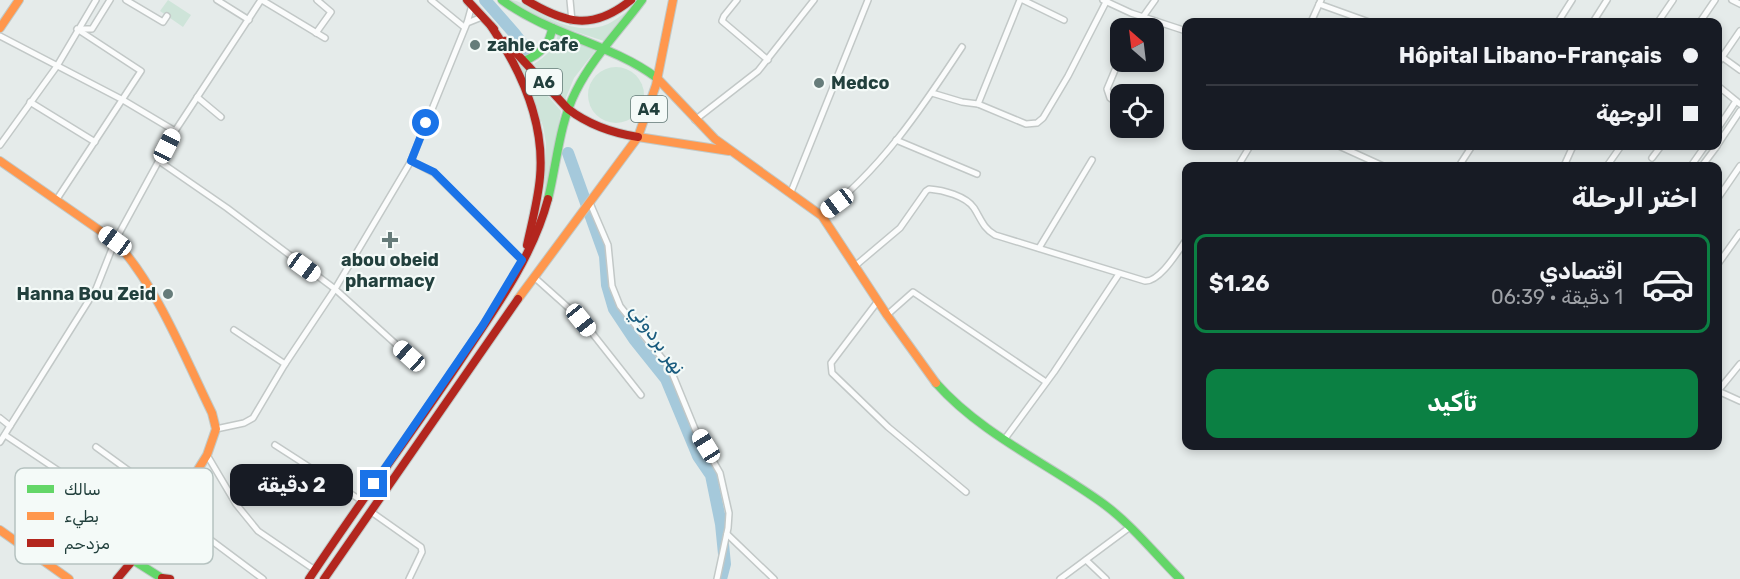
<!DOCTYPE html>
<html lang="ar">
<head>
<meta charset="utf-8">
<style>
	body { margin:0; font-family:Rubik,Cairo,sans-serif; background:#242831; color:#f1f3f6; direction:rtl; height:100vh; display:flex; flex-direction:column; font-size:22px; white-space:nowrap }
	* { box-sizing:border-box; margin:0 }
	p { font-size:20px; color:#9ea1a6 }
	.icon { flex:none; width:33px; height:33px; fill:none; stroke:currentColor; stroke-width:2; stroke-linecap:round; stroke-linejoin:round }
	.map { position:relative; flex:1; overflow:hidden; direction:ltr }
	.side { position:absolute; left:1182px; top:162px; width:540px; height:288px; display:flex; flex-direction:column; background:#171b24; border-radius:12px; box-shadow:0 3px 9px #0003; direction:rtl }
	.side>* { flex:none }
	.top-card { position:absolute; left:1182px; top:18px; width:540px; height:132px; border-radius:12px; box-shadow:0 3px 9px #0003; direction:rtl; display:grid; align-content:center; height:132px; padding:0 24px; background:#171b24 }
	.needle { width:39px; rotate:332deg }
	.tools { position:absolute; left:1110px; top:18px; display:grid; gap:12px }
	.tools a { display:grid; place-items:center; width:54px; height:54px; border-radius:12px; background:#171b24; box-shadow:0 3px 9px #0003; font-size:30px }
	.end { position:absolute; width:27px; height:27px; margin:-14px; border:8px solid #1a73e8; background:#fff; box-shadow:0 0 0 3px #fff }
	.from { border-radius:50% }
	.bubble { position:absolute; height:42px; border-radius:12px; background:#171b24; box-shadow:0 3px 9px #0003; font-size:20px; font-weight:700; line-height:42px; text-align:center; direction:rtl }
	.car { position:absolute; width:18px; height:36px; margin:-18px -9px; border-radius:8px; box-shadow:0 0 4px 2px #0007; background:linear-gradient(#fff 24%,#345 0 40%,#fff 0 76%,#345 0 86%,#fff 0) }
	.top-card b { display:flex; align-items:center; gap:21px; height:57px; font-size:22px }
	.top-card b+b { border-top:2px solid #363941 }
	.top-card i { width:15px; height:15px; background:#f1f3f6 }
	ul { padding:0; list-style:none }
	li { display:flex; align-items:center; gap:18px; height:99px; margin:0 12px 9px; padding:0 12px; border:3px solid #363941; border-radius:12px }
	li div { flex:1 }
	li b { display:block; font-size:22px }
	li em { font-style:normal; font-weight:700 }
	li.current { border-color:#0b8043 }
	li>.icon { width:54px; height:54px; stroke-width:1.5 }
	h2 { padding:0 24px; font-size:27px; line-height:72px }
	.primary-button { display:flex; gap:12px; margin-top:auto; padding:12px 24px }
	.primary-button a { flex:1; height:69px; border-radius:12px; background:#0b8043; color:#fff; font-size:24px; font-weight:700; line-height:69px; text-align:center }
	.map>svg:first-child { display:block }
	.green { fill:#cee4d9 }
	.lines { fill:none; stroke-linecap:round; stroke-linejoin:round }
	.river { stroke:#a5c9db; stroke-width:12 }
	.street-casing { stroke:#c2c8c7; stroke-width:8 }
	.fast-casing { stroke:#c1c9c7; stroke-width:10 }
	.slow-casing { stroke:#c1c9c7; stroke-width:10 }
	.jam-casing { stroke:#c1c9c7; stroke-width:10 }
	.street { stroke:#fbfcfc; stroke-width:5 }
	.fast { stroke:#63d668; stroke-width:8 }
	.slow { stroke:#ff974d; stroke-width:8 }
	.jam { stroke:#b3261e; stroke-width:8 }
	.route { stroke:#1a73e8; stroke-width:8 }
	.poi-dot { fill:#667c7a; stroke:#f4faf8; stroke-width:2 }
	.labels { text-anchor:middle; stroke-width:4.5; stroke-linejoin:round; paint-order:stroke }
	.shield { fill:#f4faf8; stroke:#617875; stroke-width:1.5 }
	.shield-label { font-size:16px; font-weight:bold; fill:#22403d }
	.poi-label { font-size:18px; font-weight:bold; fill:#22403d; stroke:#f4faf8; text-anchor:start }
	.water-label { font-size:20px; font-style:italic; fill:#195b7e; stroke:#f4faf8 }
	.key { fill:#f4faf8; stroke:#b5c2c0; stroke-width:1.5 }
	.key-label { font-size:16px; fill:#22403d }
</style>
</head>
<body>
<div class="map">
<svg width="1740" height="579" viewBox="0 0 1740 579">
	<rect width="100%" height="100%" fill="#e5ebea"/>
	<g class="green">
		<polygon points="168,0 191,15 183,27 160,11"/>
		<path d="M509,0C520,0 525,6 535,11C557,23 582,35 608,24C618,19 626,11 636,6L604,41L549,23Z"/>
		<path d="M558,34L595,51L574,78L565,100L534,64C545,57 556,48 558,34Z"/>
		<polygon points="520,64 561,111 544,205 546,143 543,126"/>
		<circle cx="616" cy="95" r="28"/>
	</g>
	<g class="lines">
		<g class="river">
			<polyline points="485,0 514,33 528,51"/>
			<polyline points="568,153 605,256 607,285 614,309 634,339 666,379 698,456 711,475 721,524 725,564 721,579"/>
		</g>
		<defs>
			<g id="street">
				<polyline points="126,0 163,22 167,16"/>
				<polyline points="217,0 249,20"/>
				<polyline points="262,0 325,38"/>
				<polyline points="431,0 464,27"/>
				<polyline points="570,0 572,21"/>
				<polyline points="737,0 724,16 722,21 768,60"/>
				<polyline points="1023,0 1064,20"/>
				<polyline points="1103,0 1131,13 1186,31"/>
				<polyline points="1732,0 1740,4"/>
				<polyline points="1319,4 1369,22"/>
				<polyline points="1311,22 1321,0"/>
				<polyline points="1558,22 1572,0"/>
				<polyline points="1593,22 1607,0"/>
				<polyline points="1658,22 1673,0"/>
				<polyline points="1700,22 1715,0"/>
				<polyline points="467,23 482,17"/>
				<polyline points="1135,28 1155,0"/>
				<polyline points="79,29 92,29 110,0"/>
				<polyline points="316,33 331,12 317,0"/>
				<polyline points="0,36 123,100 175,131"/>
				<polyline points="1722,57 1740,70"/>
				<polyline points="1120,58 1107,89 1110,98 1120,105"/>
				<polyline points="1718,63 1740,31"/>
				<polyline points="1718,86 1740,104"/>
				<polyline points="932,93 962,102 978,104 1026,124 1037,123 1043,118 1068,76 1107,0"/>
				<polyline points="197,97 221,117"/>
				<polyline points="30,102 95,142"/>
				<polyline points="978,104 1020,0"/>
				<polyline points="1154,119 1158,122"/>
				<polyline points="695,120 758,71 814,0"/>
				<polyline points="1718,128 1736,101"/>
				<polyline points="896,140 977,174"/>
				<polyline points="1718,144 1740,111"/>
				<polyline points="0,145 57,66 96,0"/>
				<polyline points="1339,146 1383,166"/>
				<polyline points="1652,158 1661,146"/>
				<polyline points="159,161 227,208 335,289 409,356"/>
				<polyline points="411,161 434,173 522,260"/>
				<polyline points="1238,166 1250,146"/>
				<polyline points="1459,166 1472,146"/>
				<polyline points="1564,166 1573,146"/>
				<polyline points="1607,166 1621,146"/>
				<polyline points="1691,166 1705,146"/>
				<polyline points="1702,166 1717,146"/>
				<polyline points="791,192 868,0"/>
				<polyline points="1718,198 1740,166"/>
				<polyline points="57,199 141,71 77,29"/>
				<polyline points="590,203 608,245 612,286 620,306 670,368 695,429 720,473 729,513 728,528 717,579"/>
				<path d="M821,215C880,171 922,108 962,47"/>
				<polyline points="1039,248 1092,160"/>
				<polyline points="1718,264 1740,233"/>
				<path d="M855,266L900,228L926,191L929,189C943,190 966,196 974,208C981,219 983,228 995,235L1145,281C1160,282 1178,251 1186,240"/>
				<polyline points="534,277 581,319 641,395"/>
				<polyline points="878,301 831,363 832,373 888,427 966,492"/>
				<polyline points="887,315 913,292 1046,382"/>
				<polyline points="234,330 285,364"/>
				<polyline points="1718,391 1740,364"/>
				<polyline points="1718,391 1740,401"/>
				<polyline points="0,418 10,426"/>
				<polyline points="216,429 244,423 253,418 285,364 335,289 411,161 467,23 472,5"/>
				<polyline points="5,435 156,536"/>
				<polyline points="1004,440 1054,372 1119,274"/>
				<polyline points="0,442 96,289 115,241 175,131 261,0"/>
				<polyline points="275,445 362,501"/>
				<polyline points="96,447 176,505"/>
				<polyline points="207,455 236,504 258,531 315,570"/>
				<polyline points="172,511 263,579"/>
				<polyline points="370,511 421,547 422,552 409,579"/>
				<polyline points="727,534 774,579"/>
				<polyline points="1086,560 1106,579"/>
				<polyline points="1060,579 1130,527"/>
			</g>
			<g id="fast">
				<path d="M502,0C549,35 610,43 657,78"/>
				<path d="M524,61C539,55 550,45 552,28"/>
				<path d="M548,199C557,163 559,124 576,91C593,57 620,30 642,0"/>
				<path d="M936,383C982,435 1049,464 1105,505C1133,526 1156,555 1180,579"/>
				<polyline points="163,579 133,560 156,536 174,508"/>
			</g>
			<g id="slow">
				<polyline points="0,28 19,0"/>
				<polyline points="657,78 715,139 822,216 887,315 936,383"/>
				<polyline points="638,137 729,151"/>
				<path d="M0,161L115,241C157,286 185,358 212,413L216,429L207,455L174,508"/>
				<polyline points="518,299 638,137 656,85 673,0"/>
				<polyline points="0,530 69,579"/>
			</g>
			<g id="jam">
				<polyline points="467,0 494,29"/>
				<path d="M526,0C566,24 593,31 631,0"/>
				<path d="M491,26C521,70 545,122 540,177C538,200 532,222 527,245"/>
				<path d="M505,41L568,109C589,125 612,133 638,137"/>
				<polyline points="162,578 170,579"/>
				<polyline points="117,579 133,560"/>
				<path d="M309,579C359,503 414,430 464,355C497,306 533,256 548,199"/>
				<polyline points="324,579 518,299"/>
			</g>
		</defs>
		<use href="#street" class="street-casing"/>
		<use href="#fast" class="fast-casing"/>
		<use href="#slow" class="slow-casing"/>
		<use href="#jam" class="jam-casing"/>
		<use href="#street" class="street"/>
		<use href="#fast" class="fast"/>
		<use href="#slow" class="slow"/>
		<use href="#jam" class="jam"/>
	</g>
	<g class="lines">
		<polyline class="route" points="374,484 483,325 522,260 434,172 411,161 426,123"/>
	</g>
	<g class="poi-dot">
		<circle cx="475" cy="45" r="6"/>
		<circle cx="819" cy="83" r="6"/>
		<path d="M387 231h6v6h6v6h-6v6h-6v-6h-6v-6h6z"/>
		<circle cx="168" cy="294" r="6"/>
	</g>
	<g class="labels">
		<g class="shield">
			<rect x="526" y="69" width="36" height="26" rx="4.5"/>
			<rect x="631" y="96" width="36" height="26" rx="4.5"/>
		</g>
		<g class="shield-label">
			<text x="544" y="88">A6</text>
			<text x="649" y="115">A4</text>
		</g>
		<g class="poi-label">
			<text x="487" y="51">zahle cafe</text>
			<text x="831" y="89">Medco</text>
			<text x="390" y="266" text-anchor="middle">abou obeid<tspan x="390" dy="21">pharmacy</tspan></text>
			<text x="156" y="300" text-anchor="end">Hanna Bou Zeid</text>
		</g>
		<g class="water-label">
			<text transform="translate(658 339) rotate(55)" y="7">نهر بردوني</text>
		</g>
	</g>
	<rect x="15" y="468" width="198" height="96" rx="9" class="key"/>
	<rect x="27" y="485" width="27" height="8" fill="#63d668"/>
	<rect x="27" y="512" width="27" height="8" fill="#ff974d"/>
	<rect x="27" y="539" width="27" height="8" fill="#b3261e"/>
	<g class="key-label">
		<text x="64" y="495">سالك</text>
		<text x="64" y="522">بطيء</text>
		<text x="64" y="549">مزدحم</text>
	</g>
</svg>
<div class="tools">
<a><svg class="needle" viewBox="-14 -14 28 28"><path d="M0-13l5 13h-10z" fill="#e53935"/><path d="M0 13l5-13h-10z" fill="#9ea1a6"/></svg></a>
<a><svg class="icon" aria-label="locate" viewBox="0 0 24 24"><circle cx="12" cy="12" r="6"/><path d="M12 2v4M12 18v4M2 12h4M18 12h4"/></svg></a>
</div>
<i class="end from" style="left:426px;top:123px"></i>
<i class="end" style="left:374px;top:484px"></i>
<div class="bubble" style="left:230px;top:464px;width:123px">2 دقيقة</div>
<i class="car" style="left:167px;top:146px;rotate:27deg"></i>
<i class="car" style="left:837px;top:203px;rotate:233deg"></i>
<i class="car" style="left:115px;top:241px;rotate:306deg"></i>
<i class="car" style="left:304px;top:267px;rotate:126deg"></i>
<i class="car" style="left:581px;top:320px;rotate:141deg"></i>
<i class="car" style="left:409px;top:356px;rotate:312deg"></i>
<i class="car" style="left:706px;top:446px;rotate:328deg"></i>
<div class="top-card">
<b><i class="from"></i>Hôpital Libano-Français</b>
<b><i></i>الوجهة</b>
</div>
<section class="side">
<h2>اختر الرحلة</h2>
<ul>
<li class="current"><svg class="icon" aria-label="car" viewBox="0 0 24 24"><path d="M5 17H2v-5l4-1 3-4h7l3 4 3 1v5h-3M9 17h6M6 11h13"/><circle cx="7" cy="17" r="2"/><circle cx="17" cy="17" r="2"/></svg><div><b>اقتصادي</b><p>1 دقيقة · 06:39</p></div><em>$1.26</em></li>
</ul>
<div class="primary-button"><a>تأكيد</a></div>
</section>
</div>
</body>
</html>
